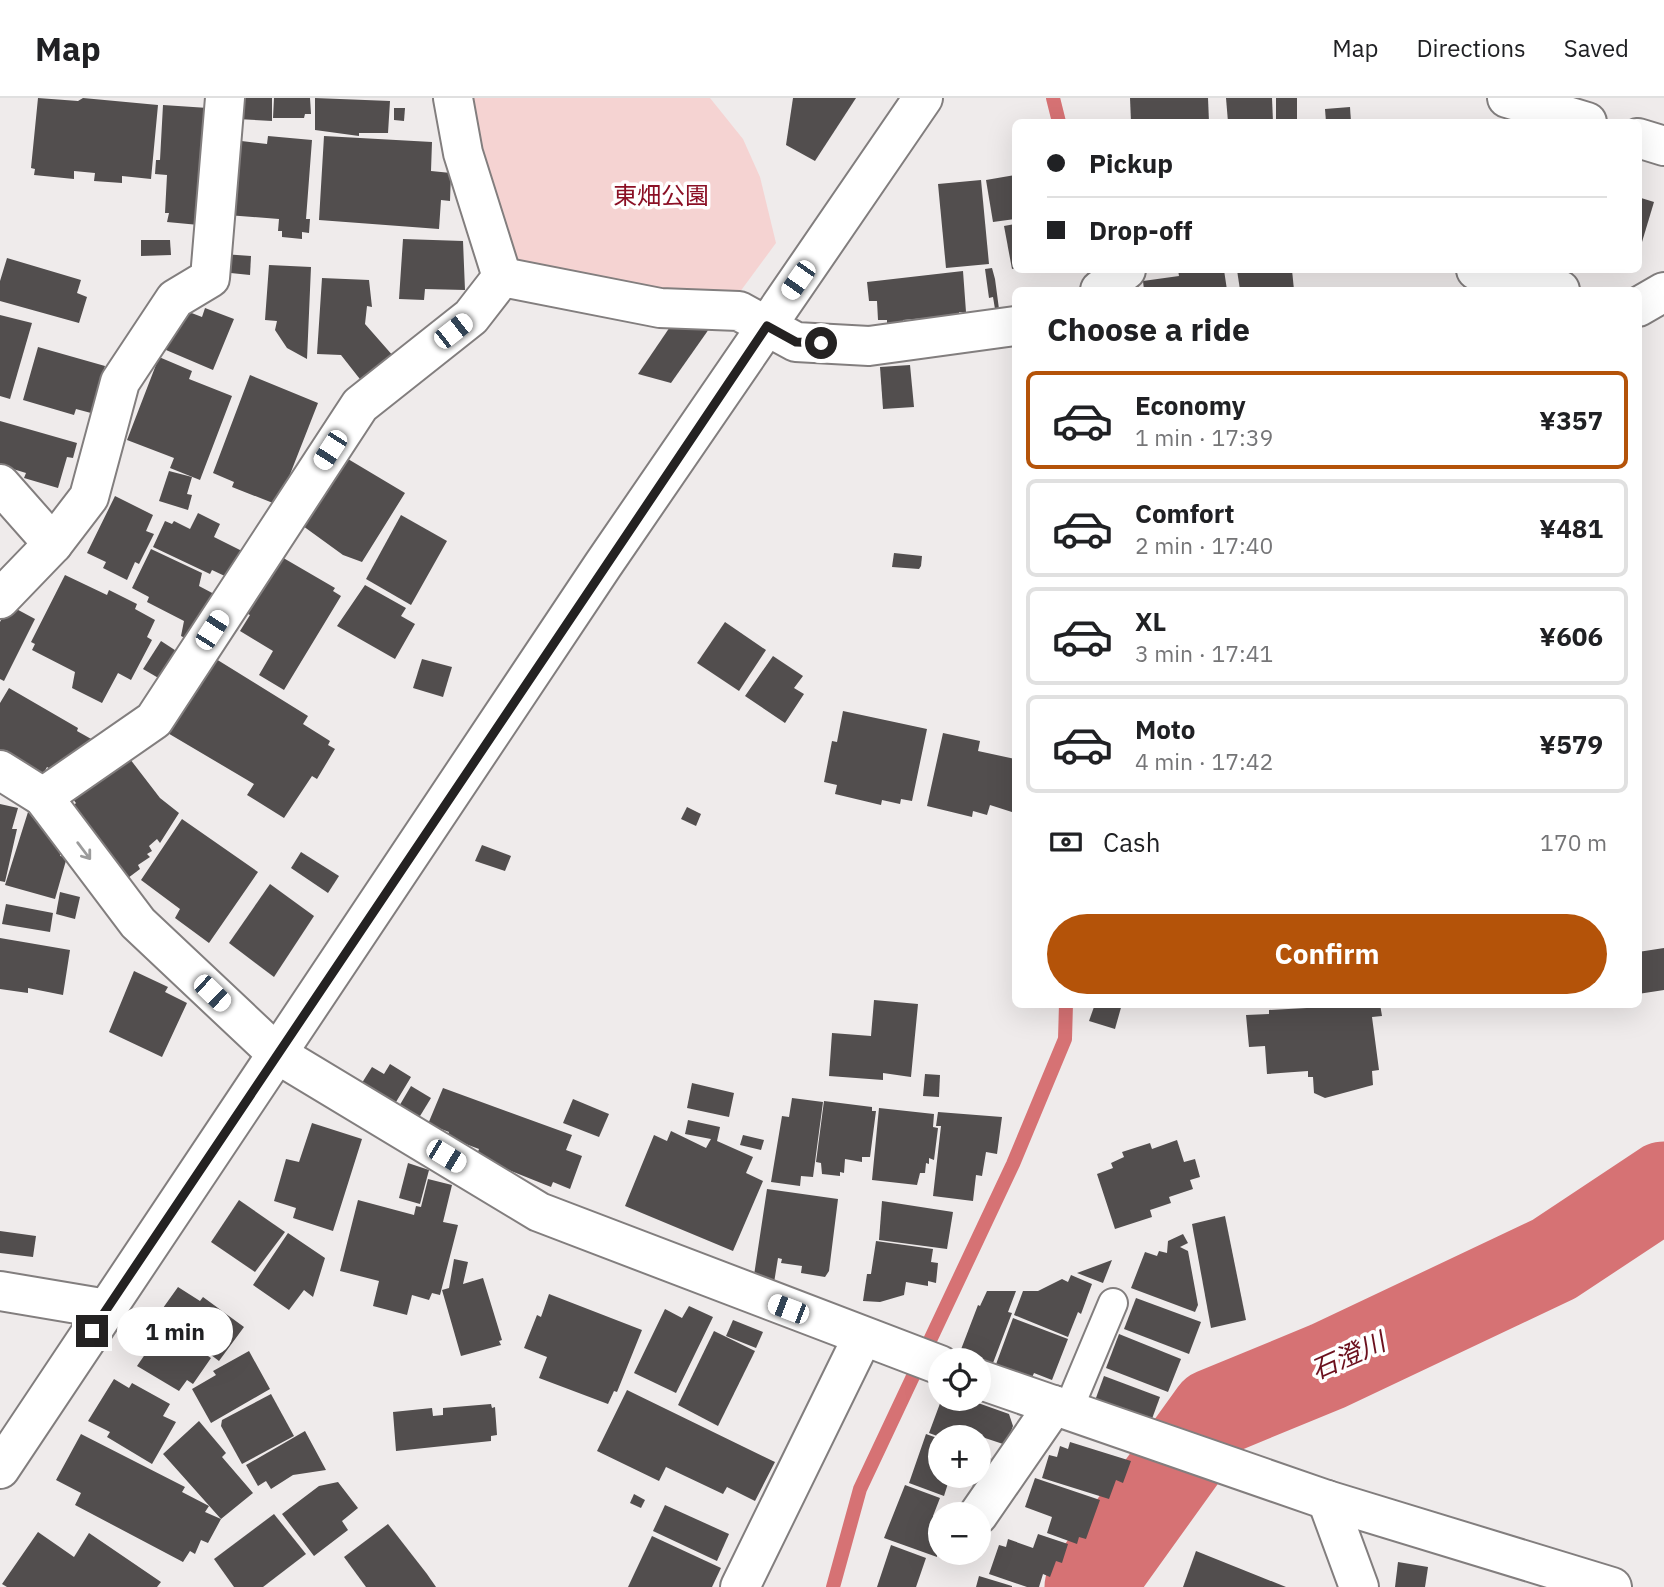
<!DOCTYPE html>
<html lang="en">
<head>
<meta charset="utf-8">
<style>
	body { margin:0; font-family:"IBM Plex Sans","Noto Sans JP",sans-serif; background:#f2f2f2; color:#202124; height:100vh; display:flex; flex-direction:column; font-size:26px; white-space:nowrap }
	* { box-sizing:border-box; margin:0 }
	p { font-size:23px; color:#757577 }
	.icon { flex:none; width:38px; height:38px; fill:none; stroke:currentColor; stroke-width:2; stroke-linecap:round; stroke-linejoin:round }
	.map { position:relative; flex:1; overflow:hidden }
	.sheet { position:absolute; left:1012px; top:189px; width:630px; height:721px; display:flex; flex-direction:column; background:#fff; border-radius:10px; box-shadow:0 7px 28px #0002 }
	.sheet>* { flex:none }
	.top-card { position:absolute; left:1012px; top:21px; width:630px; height:154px; border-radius:10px; box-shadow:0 7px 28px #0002; display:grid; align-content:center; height:154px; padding:0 35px; background:#fff }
	.fabs { position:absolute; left:928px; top:1250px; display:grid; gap:14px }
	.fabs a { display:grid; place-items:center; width:63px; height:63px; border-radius:50%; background:#fff; box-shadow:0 7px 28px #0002; font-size:35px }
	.end { position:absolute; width:32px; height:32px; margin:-16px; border:9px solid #242222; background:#fff; box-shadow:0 0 0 4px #fff }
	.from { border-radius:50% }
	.bubble { position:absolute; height:49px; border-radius:24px; background:#fff; box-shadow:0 7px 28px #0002; font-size:23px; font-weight:800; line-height:49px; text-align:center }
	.car { position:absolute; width:21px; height:42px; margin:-21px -10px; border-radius:9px; box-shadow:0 0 5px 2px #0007; background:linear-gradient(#fff 24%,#345 0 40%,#fff 0 76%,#345 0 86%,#fff 0) }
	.top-card b { display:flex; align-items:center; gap:24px; height:66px; font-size:26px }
	.top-card b+b { border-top:2px solid #e0e0e0 }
	.top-card i { width:18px; height:18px; background:#202124 }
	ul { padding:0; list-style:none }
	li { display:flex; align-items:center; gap:21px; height:98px; margin:0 14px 10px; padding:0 21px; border:4px solid #e0e0e0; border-radius:10px }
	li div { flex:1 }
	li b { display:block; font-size:26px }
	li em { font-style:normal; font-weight:800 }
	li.selected { border-color:#b45309 }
	li>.icon { width:63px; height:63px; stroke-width:1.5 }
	h2 { padding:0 35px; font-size:32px; line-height:84px }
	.pay { display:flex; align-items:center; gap:18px; height:77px; padding:0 35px; font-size:26px }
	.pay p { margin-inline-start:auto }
	.action { display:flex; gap:14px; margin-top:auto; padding:14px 35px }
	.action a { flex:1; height:80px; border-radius:42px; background:#b45309; color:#fff; font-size:28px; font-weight:800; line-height:80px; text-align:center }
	header { display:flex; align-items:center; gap:42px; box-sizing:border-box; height:98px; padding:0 35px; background:#fff; border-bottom:2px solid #e0e0e0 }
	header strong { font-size:33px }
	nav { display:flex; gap:38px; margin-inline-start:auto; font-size:24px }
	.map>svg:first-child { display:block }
	.green { fill:#f5d3d2 }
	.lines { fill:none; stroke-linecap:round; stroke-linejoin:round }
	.stream { stroke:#d67274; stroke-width:14 }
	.river { stroke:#d67274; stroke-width:89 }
	.building { fill:#524e4e }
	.lane-casing { stroke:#827e7e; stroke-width:32 }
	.street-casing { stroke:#827e7e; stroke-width:42 }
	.secondary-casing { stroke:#827e7e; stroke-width:42 }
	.primary-casing { stroke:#827e7e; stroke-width:42 }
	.lane { stroke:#fff; stroke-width:28 }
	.street { stroke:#fff; stroke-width:38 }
	.secondary { stroke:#fff; stroke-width:38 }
	.primary { stroke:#fff; stroke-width:38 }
	.oneway { stroke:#9c9c9c }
	.route { stroke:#242222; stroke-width:9 }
	.labels { text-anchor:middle; stroke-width:7; stroke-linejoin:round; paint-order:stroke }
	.park-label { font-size:24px; fill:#8b1025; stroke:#fff }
	.water-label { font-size:26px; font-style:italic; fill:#6c111e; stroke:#fff }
</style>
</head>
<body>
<header>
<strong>Map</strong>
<nav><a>Map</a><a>Directions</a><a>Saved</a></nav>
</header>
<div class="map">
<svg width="1664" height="1489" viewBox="0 0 1664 1489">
	<rect width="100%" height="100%" fill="#efebeb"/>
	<polygon class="green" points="467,0 710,0 743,41 760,79 776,145 734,202 605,187 516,161 488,93"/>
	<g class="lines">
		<g class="stream">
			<polyline points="1053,0 1059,24"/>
			<polyline points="833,1489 860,1391 1013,1066 1065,941 1066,906"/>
		</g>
		<polyline class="river" points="1089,1489 1214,1315 1328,1268 1554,1161 1664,1088"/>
	</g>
	<g class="building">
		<polygon points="38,0 78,3 83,0 158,7 151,81 122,78 122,85 94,83 95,75 74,73 74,81 34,77 35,71 31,70"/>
		<polygon points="237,0 272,0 272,23 237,21"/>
		<polygon points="274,0 310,0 311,16 305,16 304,20 273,20"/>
		<polygon points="315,0 390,3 388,35 359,35 359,38 315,32"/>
		<polygon points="793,0 856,0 815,63 786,47"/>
		<polygon points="1130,0 1208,0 1209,24 1131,24"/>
		<polygon points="1226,0 1272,0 1273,24 1228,24"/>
		<rect x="1276" y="0" width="21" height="24"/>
		<polygon points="163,7 208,10 199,127 167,124 169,115 165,115 167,77 155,76 156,62 160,62"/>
		<polygon points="1350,9 1351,24 1326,24 1325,11"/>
		<polygon points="394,10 405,10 404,23 394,22"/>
		<polygon points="268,38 312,42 306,121 310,121 309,135 302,134 302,141 282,139 282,133 278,133 279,121 227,117 233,42 267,46"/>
		<polygon points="324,38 432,44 431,73 451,75 450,103 441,102 439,131 319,122"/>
		<polygon points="1015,77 1015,121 993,124 986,82"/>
		<polygon points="981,82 989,166 946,170 938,86"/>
		<polygon points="1638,99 1654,104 1639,154 1638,154"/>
		<polygon points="1015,126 1015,170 1012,171 1004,128"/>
		<polygon points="403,141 463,143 465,192 425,191 424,202 399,201"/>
		<polygon points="141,142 170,142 171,157 141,158"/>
		<polygon points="223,156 251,158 250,177 221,174"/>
		<polygon points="7,160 81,182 77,195 87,199 79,225 0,203 0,183"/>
		<polygon points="269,167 311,169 307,261 287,250 275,232 277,223 265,222"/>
		<polygon points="992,170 995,181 999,211 995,211 993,199 989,200 985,171"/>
		<polygon points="1178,172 1224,172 1227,192 1144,192 1143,183 1179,178"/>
		<polygon points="1237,172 1292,172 1294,192 1240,192"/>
		<polygon points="963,173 966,214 959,214 959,217 903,222 903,225 887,227 887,222 878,222 877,203 869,203 867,184"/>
		<polygon points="322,180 369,182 372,209 367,208 365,226 394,259 363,285 341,257 317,256"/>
		<polygon points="176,209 202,219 205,210 234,221 213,272 159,249"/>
		<polygon points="0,217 32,225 10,301 0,298"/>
		<polygon points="674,223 709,231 671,285 638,276"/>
		<polygon points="38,249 105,268 91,315 76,311 74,317 23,302"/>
		<polygon points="159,259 192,273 189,281 232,298 200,382 170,370 174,360 127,342"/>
		<polygon points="910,267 914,309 883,311 880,269"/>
		<polygon points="250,277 318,305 278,407 232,389 234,384 213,375"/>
		<polygon points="0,323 77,345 73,360 67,359 58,390 24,380 26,375 0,367"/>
		<polygon points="348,361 405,395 362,464 343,457 303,428 331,382 333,383"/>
		<polygon points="169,373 192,379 187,396 192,397 188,412 159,403"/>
		<polygon points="115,398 153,417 146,433 154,436 139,466 135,464 127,482 103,470 106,464 87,455"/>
		<polygon points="198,415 220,426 214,439 242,453 229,480 212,472 210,476 153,449 165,423 172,426 174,423 190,431"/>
		<polygon points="401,417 447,443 411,507 366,481"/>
		<polygon points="151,451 202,475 199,488 216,497 191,543 181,538 184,523 147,504 149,499 132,490"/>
		<polygon points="894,455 922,458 921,468 919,471 892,469"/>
		<polygon points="280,458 335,490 333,493 341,498 284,592 259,577 273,553 240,533 250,517 244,514"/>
		<polygon points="65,477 107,497 109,492 137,506 135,511 155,522 147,539 152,542 131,582 118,575 102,605 72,590 75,574 32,552 35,546 31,544"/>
		<polygon points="365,487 406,510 401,518 415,526 395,561 337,528"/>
		<polygon points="9,507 35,521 4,583 0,581 0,524"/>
		<polygon points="725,524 766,552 739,593 697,565"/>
		<polygon points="161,543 184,558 167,585 143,571"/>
		<polygon points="773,558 803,578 794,590 804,596 785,625 745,598"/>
		<polygon points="216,561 308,618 303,626 330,643 328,647 335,651 317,681 312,678 284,720 247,697 254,686 166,634"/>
		<polygon points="422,561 452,569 443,599 413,590"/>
		<polygon points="9,590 78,630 77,633 93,642 52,672 47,669 40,682 2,657 3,653 0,652 0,605"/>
		<polygon points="843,613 927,631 912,703 901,701 900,706 882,702 881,707 835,696 837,687 824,684 832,643 837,644"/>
		<polygon points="943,635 980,643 978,653 1015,661 1015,715 990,707 987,717 973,713 972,719 927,708"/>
		<polygon points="130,661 160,700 179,715 160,745 157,741 149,748 152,753 147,756 150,759 138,767 140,771 128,780 73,708 76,705 67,694"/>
		<polygon points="0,706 18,710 12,731 17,731 5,784 0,783"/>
		<polygon points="687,709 701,716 696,728 681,721"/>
		<polygon points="28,714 61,753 60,758 67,759 55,801 5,787"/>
		<polygon points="182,721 258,774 209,845 175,820 180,811 141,782"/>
		<polygon points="482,747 511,758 505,773 475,763"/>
		<polygon points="301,754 339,778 328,795 291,770"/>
		<polygon points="270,786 314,818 274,879 229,845"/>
		<polygon points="60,794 80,799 75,821 56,816"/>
		<polygon points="6,806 53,815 50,834 2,826"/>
		<polygon points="0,840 70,852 63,897 28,890 28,895 0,891"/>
		<polygon points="1664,850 1664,892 1638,896 1638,854"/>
		<polygon points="134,873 168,889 165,894 187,905 162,959 109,934"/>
		<polygon points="874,902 918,906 911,979 883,975 883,982 829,978 832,935 871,938"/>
		<polygon points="1095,906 1122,906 1115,931 1089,923"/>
		<polygon points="1380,906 1382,918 1372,919 1379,972 1372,973 1373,987 1325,1000 1314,995 1313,979 1308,979 1308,973 1267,976 1265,948 1249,949 1246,917 1269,916 1269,912"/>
		<polygon points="390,966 411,979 393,1009 360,988 372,969 384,976"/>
		<polygon points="925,976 940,977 939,999 923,998"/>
		<polygon points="692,985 734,995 729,1019 687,1010"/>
		<polygon points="411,988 431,1000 417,1023 398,1010"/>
		<polygon points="443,990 572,1037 566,1052 582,1058 570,1091 553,1084 551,1089 476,1059 479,1051 447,1039 449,1034 428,1026"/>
		<polygon points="792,1000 823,1004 813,1079 801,1078 800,1088 771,1084 782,1018 789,1019"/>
		<polygon points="573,1001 609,1016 599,1039 563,1025"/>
		<polygon points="824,1003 872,1009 872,1013 876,1013 870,1059 862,1059 862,1064 845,1061 844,1075 840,1074 840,1078 822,1076 821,1065 816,1064"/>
		<polygon points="879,1010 934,1016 933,1029 938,1030 934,1062 929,1060 929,1066 926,1065 925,1075 920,1075 917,1087 872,1082"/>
		<polygon points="938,1014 1002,1019 997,1056 986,1054 982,1078 976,1077 973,1103 933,1098 941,1028 936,1028"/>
		<polygon points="688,1022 720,1029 717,1043 753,1059 746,1075 763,1083 733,1153 625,1108 654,1037 667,1043 671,1033 706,1050 711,1041 685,1036"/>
		<polygon points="312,1025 362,1041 333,1133 293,1120 296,1110 274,1103 286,1061 299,1064"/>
		<polygon points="743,1037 764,1042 761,1052 740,1047"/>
		<polygon points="1177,1042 1184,1064 1195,1061 1200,1079 1190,1082 1193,1091 1169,1099 1171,1105 1150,1112 1152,1119 1115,1131 1097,1076 1113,1070 1111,1065 1124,1059 1122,1054 1150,1045 1152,1051"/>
		<polygon points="408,1065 429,1072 420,1106 399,1100"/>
		<polygon points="428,1081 452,1087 443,1124 458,1127 440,1197 432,1195 429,1202 412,1197 407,1217 373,1208 379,1183 340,1173 358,1102 414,1117 416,1108 421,1109"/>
		<polygon points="767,1091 838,1101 829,1173 825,1179 801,1175 802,1168 781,1165 782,1161 778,1160 773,1191 753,1184"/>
		<polygon points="239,1102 285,1134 255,1174 211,1144"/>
		<polygon points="882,1103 953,1114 947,1151 879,1142"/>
		<polygon points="1225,1118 1246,1222 1211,1230 1192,1126"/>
		<polygon points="0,1133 36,1138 33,1159 0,1155"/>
		<polygon points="288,1135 325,1160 313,1199 304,1192 289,1212 253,1187"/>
		<polygon points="1183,1136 1188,1145 1180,1149 1188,1153 1198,1207 1195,1214 1131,1190 1145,1154 1157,1158 1159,1153 1167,1155 1168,1143"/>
		<polygon points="876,1143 933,1151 931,1164 938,1165 936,1185 928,1183 928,1188 906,1184 904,1197 880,1204 863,1203 867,1176 871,1176"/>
		<polygon points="454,1161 468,1164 463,1186 483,1180 502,1242 499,1243 501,1247 461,1258 442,1192 449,1190"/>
		<polygon points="1112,1162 1103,1185 1077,1175"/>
		<polygon points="1071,1177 1092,1186 1081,1216 1078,1214 1068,1239 1014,1217 1023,1193 1038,1193 1062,1181 1068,1184"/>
		<polygon points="178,1189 200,1203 203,1199 244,1229 219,1263 158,1217"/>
		<polygon points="987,1193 1016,1193 1008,1214 1012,1215 993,1265 960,1254 978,1207 980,1208"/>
		<polygon points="549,1196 642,1232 617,1294 614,1293 608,1306 539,1280 547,1259 524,1250 537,1217 541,1219"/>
		<polygon points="1136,1200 1201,1224 1189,1256 1124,1231"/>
		<polygon points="689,1208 713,1219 676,1295 634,1275 665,1211 682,1220"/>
		<polygon points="1013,1220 1068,1241 1052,1282 1034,1275 1031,1282 995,1269"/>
		<polygon points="733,1222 763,1234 756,1250 726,1238"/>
		<polygon points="159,1225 211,1260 193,1286 187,1282 179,1293 137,1268 148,1252 143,1248"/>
		<polygon points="714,1233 755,1253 718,1328 678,1307"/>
		<polygon points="1119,1236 1181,1261 1168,1294 1106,1270"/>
		<polygon points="249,1253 270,1291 211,1325 192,1291 216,1277 213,1273"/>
		<polygon points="1104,1278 1160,1299 1149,1329 1093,1308"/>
		<polygon points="114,1281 129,1290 132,1285 170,1306 163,1318 176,1324 152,1366 107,1339 110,1334 88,1323"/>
		<polygon points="627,1292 775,1364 755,1403 727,1389 723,1396 666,1369 659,1383 597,1353"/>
		<polygon points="271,1296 294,1338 242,1366 221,1328 222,1322"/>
		<polygon points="942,1300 964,1300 1009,1316 1013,1328 1006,1347 970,1335 969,1339 940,1339 929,1335"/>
		<polygon points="491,1306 492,1310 495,1309 497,1337 491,1338 491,1343 396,1353 393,1314 432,1310 433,1318 443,1317 443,1310"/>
		<polygon points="199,1323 226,1355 222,1359 253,1395 221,1421 163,1356"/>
		<polygon points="305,1333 326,1372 293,1377 271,1391 266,1383 258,1388 246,1367"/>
		<polygon points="81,1336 185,1389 182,1394 209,1408 205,1414 221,1421 208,1445 201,1442 195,1456 190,1453 183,1464 75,1407 81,1395 56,1382"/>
		<polygon points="926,1336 940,1341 940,1377 978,1377 978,1355 991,1360 980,1390 950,1379 944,1398 909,1385"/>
		<polygon points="1070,1344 1131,1363 1123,1385 1116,1382 1109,1401 1042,1380 1049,1357 1057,1359 1060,1348 1068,1351"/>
		<polygon points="1035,1380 1100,1402 1086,1441 1079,1439 1077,1446 1047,1435 1052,1419 1025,1409"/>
		<polygon points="338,1384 358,1410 342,1423 348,1432 314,1458 282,1416 319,1388"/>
		<polygon points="905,1387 940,1400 933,1418 940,1421 937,1459 884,1440"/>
		<polygon points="634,1396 645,1402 641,1410 630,1405"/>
		<polygon points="665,1407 729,1436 717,1463 653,1433"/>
		<polygon points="274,1416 306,1456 263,1489 234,1489 214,1461"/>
		<polygon points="388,1426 427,1476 436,1489 366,1489 344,1459"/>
		<polygon points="38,1434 74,1459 89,1435 161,1484 157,1489 7,1489 2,1486"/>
		<polygon points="1038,1436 1068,1446 1062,1465 1056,1463 1050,1479 1043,1476 1039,1489 1027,1489 989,1476 999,1447 1006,1449 1008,1441 1033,1450"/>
		<polygon points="652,1438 721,1470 712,1489 628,1489"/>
		<polygon points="891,1447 926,1460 916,1489 877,1489"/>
		<polygon points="1196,1453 1286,1489 1183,1489"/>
		<polygon points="1398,1464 1428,1469 1425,1489 1395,1489"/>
		<polygon points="979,1478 1012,1488 1012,1489 976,1489"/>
	</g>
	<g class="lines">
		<defs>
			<polyline id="lane" points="1068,1312 1113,1205"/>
			<g id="street">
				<polyline points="1476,172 1560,192"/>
				<polyline points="502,179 660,210 739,213 796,244 869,248 1015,228"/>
				<polyline points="1100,192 1126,172"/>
				<polyline points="1638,209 1664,194"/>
				<polyline points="0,386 53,446"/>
				<polyline points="0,501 53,446 89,399 120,284 175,201 210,180 225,0"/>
				<polyline points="0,672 43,699 138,825 277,956 539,1114 940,1267"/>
				<polyline points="43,699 154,622 360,307 471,219 502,179 463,55 453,0"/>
				<polyline points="0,1193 107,1211"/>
				<polyline points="978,1281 1327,1402 1612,1489"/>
				<polyline points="1327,1402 1359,1489"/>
				<polyline points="978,1417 1054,1307"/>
				<polyline points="740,1489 862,1240"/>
			</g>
			<polyline id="secondary" points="0,1371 603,467 923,0"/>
			<g id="primary">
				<polyline points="1507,0 1587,24"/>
				<polyline points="1638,40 1664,48"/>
			</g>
		</defs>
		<use href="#lane" class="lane-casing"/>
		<use href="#street" class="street-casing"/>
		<use href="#secondary" class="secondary-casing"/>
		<use href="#primary" class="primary-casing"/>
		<use href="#lane" class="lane"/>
		<use href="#street" class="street"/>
		<use href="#secondary" class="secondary"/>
		<use href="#primary" class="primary"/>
	</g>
	<defs><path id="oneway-shaft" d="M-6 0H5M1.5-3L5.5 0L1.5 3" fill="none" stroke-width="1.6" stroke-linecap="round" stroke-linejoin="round" transform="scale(1.75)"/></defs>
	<use class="oneway" href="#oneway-shaft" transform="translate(84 753) rotate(53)"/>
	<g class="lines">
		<polyline class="route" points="92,1233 767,228 796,244 821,245"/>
	</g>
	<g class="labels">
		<g class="park-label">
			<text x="661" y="106">東畑公園</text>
		</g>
		<g class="water-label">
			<text transform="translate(1348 1258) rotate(-24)" y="9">石澄川</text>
		</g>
	</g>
</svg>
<div class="fabs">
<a><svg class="icon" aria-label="locate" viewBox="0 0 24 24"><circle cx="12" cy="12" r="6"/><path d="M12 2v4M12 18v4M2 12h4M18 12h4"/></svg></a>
<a>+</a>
<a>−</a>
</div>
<i class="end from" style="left:821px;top:245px"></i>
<i class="end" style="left:92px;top:1233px"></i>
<div class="bubble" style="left:117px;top:1209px;width:116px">1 min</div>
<i class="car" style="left:798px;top:182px;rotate:215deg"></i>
<i class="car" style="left:453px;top:233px;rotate:52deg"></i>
<i class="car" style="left:330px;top:352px;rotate:213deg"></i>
<i class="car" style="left:212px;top:532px;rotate:33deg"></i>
<i class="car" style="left:212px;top:895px;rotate:134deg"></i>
<i class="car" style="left:446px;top:1058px;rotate:121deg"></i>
<i class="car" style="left:788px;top:1211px;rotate:291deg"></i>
<div class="top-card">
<b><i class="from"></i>Pickup</b>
<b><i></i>Drop-off</b>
</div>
<section class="sheet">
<h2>Choose a ride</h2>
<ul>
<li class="selected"><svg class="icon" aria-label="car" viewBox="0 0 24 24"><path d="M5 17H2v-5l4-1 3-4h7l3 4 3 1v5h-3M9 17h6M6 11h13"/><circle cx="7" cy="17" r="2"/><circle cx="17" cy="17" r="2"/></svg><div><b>Economy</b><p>1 min · 17:39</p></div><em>¥357</em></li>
<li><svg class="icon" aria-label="car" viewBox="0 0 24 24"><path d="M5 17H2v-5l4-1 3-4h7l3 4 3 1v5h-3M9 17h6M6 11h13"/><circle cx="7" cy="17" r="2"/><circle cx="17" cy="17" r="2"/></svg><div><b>Comfort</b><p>2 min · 17:40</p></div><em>¥481</em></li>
<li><svg class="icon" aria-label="car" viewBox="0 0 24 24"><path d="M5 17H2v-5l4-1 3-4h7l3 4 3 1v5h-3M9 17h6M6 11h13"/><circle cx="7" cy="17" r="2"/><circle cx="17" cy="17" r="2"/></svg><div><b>XL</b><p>3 min · 17:41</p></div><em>¥606</em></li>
<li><svg class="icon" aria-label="car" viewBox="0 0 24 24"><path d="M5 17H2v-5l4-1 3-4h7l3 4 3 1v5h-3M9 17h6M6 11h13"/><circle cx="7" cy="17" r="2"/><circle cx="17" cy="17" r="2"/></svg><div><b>Moto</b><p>4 min · 17:42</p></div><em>¥579</em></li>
</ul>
<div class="pay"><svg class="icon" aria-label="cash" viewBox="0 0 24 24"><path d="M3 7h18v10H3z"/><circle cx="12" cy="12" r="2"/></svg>Cash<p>170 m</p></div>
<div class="action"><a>Confirm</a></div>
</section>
</div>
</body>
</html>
